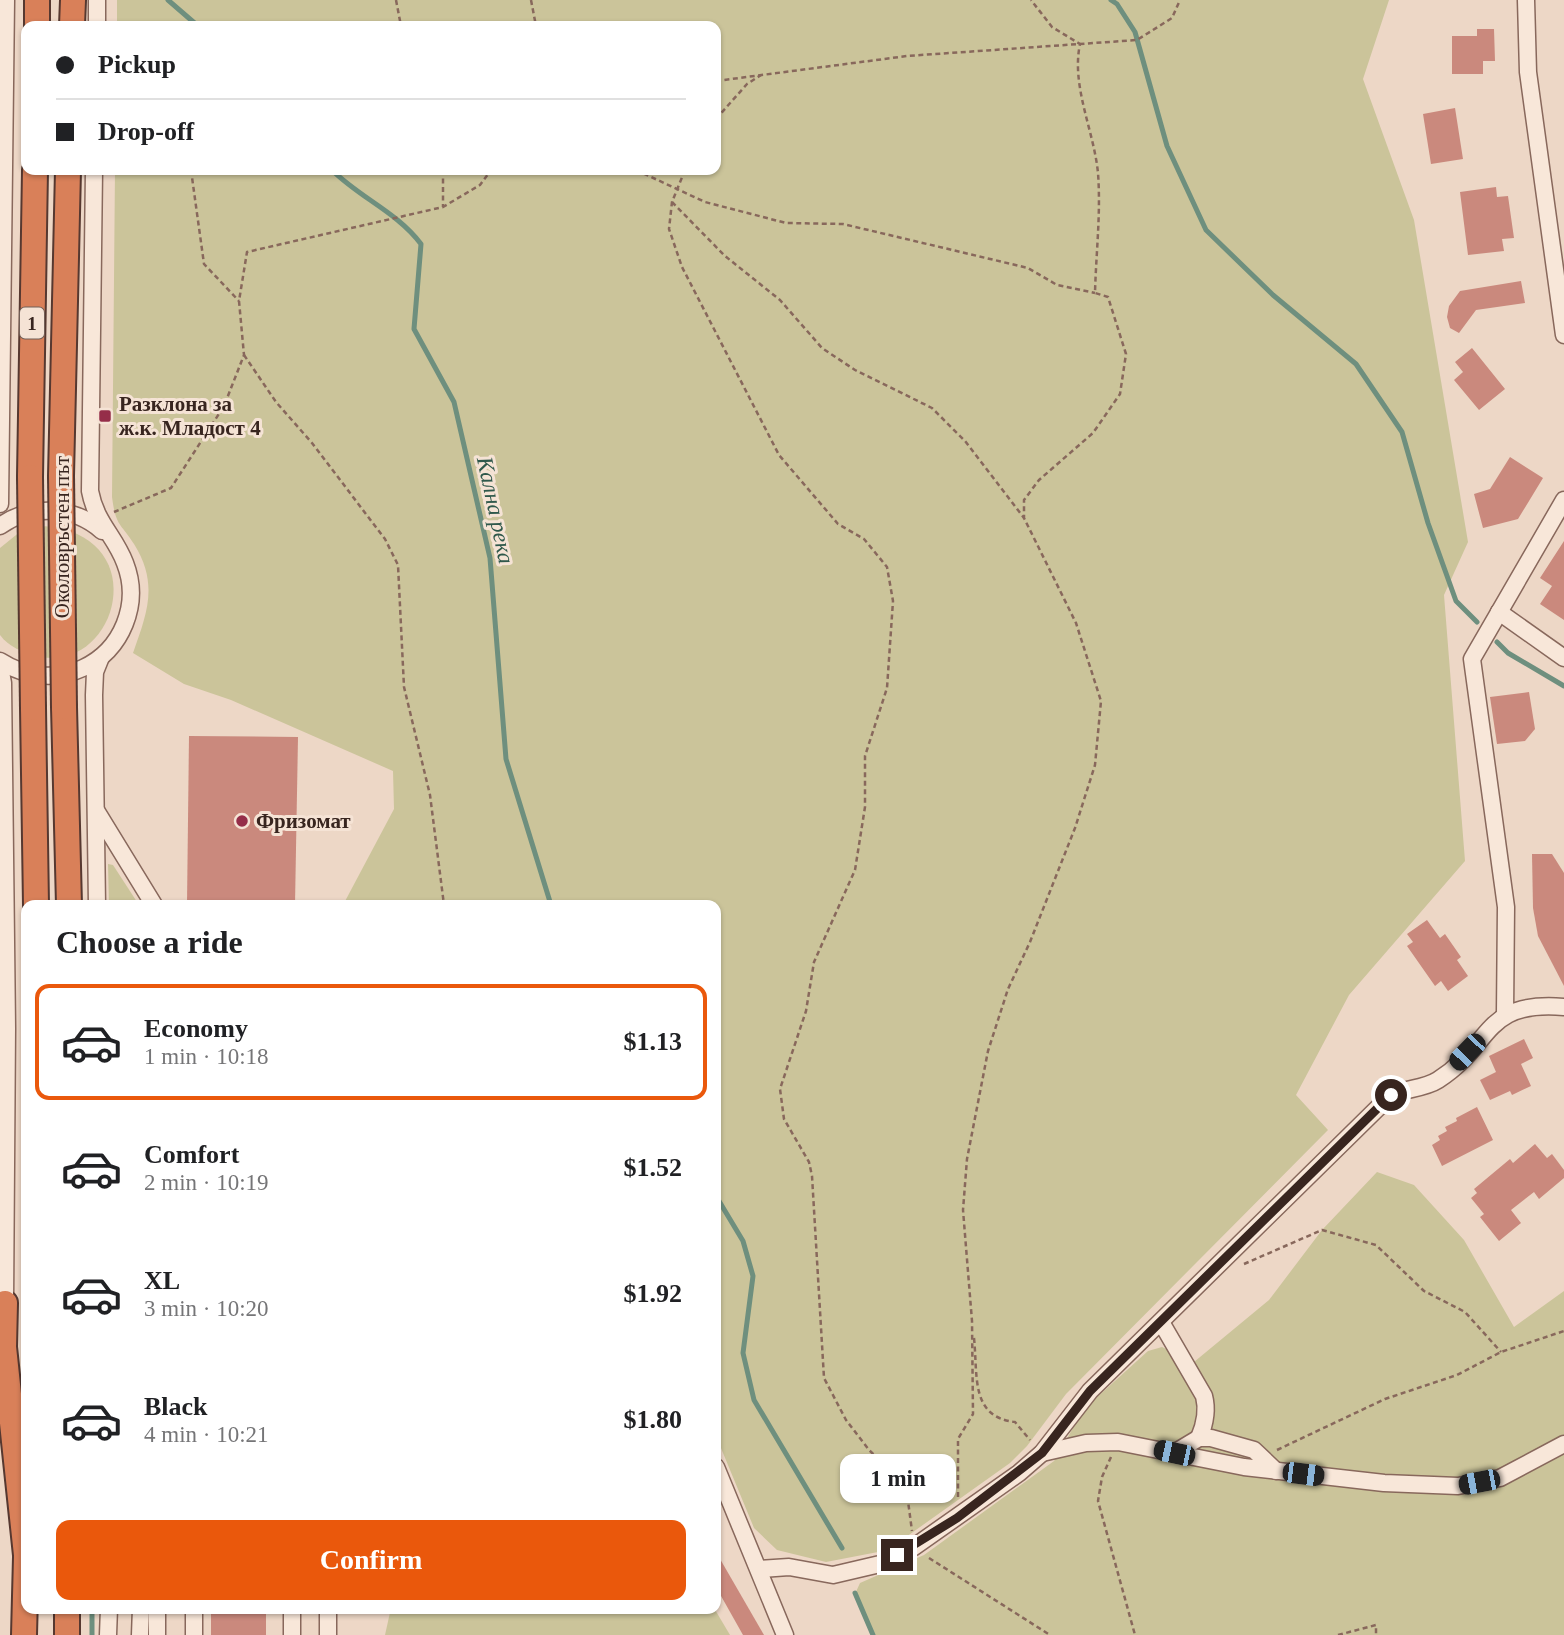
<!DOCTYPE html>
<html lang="en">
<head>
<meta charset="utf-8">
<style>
	body { margin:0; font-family:"Times New Roman",serif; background:#f6f6f6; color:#202124; height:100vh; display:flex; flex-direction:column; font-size:26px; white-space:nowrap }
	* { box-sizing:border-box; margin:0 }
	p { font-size:23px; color:#757577 }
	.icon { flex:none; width:38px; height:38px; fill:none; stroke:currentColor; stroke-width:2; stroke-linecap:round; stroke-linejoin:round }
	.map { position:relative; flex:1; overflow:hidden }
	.details { position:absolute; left:21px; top:900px; width:700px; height:714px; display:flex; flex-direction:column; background:#fff; border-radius:14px; box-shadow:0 2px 5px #0004 }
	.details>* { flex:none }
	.guide { position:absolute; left:21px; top:21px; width:700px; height:154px; border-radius:14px; box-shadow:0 2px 5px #0004; display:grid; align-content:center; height:154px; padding:0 35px; background:#fff }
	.end { position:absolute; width:32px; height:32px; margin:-16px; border:9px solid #38251f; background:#fff; box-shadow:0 0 0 4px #fff }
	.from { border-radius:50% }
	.bubble { position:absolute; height:49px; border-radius:14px; background:#fff; box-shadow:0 2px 5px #0004; font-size:23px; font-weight:700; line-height:49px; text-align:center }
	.car { position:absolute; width:21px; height:42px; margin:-21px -10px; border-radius:9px; box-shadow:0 0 5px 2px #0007; background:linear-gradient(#222 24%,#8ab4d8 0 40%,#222 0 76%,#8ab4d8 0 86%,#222 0) }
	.guide b { display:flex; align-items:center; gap:24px; height:66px; font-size:26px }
	.guide b+b { border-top:2px solid #e0e0e0 }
	.guide i { width:18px; height:18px; background:#202124 }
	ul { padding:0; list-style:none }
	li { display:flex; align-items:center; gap:21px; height:116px; margin:0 14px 10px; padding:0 21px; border:4px solid transparent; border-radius:14px }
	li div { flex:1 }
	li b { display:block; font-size:26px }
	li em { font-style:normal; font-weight:700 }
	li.active { border-color:#ea580c }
	li>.icon { width:63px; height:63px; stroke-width:1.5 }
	h2 { padding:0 35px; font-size:32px; line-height:84px }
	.primary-button { display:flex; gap:14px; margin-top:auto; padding:14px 35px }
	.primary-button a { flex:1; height:80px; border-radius:14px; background:#ea580c; color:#fff; font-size:28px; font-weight:700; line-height:80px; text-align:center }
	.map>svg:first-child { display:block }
	.green { fill:#cbc49a }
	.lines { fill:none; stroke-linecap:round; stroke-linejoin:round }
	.stream { stroke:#6e8f7e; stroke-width:5 }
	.building { fill:#ca897d }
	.minor-casing { stroke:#88685c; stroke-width:19 }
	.highway-casing { stroke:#563830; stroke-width:28 }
	.path { stroke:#88685c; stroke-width:2.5; stroke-dasharray:5 3.5; stroke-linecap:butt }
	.minor { stroke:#f8e7d9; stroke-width:16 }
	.highway { stroke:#d98059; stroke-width:24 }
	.highway-bridge-casing { stroke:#563830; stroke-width:28; stroke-linecap:butt }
	.highway-bridge { stroke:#d98059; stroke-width:24 }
	.route { stroke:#38251f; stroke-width:9 }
	.poi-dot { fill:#952e49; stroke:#f5e3d5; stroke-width:2.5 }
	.labels { text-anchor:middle; stroke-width:6; stroke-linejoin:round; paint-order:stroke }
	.shield { fill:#f5e3d5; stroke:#715e56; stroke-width:2 }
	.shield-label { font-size:19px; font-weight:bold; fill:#38251f }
	.poi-label { font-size:21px; font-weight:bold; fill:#38251f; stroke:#f5e3d5; text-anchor:start }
	.street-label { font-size:21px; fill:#38251f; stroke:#f5e3d5 }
	.water-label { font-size:23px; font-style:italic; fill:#2f584b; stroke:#f5e3d5 }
</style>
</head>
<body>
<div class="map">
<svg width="1564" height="1635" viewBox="0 0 1564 1635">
	<rect width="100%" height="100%" fill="#edd7c6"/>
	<g class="green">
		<path d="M117,0H1389L1363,79L1414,220L1468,542L1444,595L1465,861L1349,995L1296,1095L1328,1130L1066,1394L1027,1446L1010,1463L906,1537L878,1552L826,1562L777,1550L754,1528L716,1436V905H343L394,809L393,771L231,700L184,684L133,653C147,613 159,584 134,544C120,522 116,527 112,497L115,170H716V26H117Z"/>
		<path d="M43,526C156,534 118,676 36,656C22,652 9,647 0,635V548L21,531Z"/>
		<polygon points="108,864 113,865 139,905 109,905"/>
		<polygon points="1377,1172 1414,1185 1464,1240 1514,1327 1564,1291 1564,1635 873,1635 855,1594 860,1583 924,1555 1054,1461 1084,1409 1148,1351 1162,1347 1194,1362 1269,1300 1322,1230"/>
		<polygon points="391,1608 714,1608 730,1635 385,1635"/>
	</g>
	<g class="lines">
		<g class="stream">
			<polyline points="168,0 198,26"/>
			<polyline points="1111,0 1117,4 1135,32 1167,146 1206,230 1273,295 1356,364 1402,432 1428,523 1456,601 1477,622"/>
			<path d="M332,170C360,198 397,212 421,244L414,329L454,402L490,558L506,759L551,905"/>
			<polyline points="1497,642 1508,653 1564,686"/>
			<polyline points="716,1196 743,1241 753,1276 743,1353 754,1400 842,1548"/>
			<polyline points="855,1593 873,1635"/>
			<polyline points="92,1635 92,1608"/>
		</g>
	</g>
	<g class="building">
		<polygon points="1477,29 1494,29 1495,61 1483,61 1483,74 1452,74 1452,36 1477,36"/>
		<polygon points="1455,108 1463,159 1431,164 1423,114"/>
		<polygon points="1496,187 1497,197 1508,196 1514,238 1502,239 1504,251 1468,255 1460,192"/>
		<polygon points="1521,281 1525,303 1476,310 1459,333 1450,328 1447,317 1449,306 1460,291"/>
		<polygon points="1472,348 1505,389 1479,410 1454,380 1463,372 1455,362"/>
		<polygon points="1510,457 1543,478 1518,519 1483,528 1474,494 1490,489"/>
		<polygon points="1564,541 1564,620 1540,604 1552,586 1540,578"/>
		<polygon points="1529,692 1535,729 1525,741 1497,744 1490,697"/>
		<polygon points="189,736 298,737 295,905 187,905"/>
		<polygon points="1532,854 1552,854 1564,873 1564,986 1538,936 1533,908"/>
		<polygon points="1427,920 1440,938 1445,934 1461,957 1457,960 1468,976 1448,991 1441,981 1435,986 1407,946 1413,942 1407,934"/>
		<polygon points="1524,1039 1533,1058 1521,1064 1531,1086 1512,1095 1510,1091 1490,1100 1480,1080 1496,1072 1489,1056"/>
		<polygon points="1477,1107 1493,1140 1442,1166 1432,1145 1440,1140 1438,1136 1447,1131 1445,1127 1457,1121 1456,1118"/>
		<polygon points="1535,1144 1547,1158 1552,1154 1564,1170 1564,1178 1539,1199 1534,1192 1511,1210 1521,1223 1499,1241 1480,1217 1484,1214 1471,1198 1477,1193 1474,1189 1510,1159 1513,1163"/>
		<polygon points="716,1552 764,1635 743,1635 716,1587"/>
		<rect x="211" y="1608" width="55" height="27"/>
	</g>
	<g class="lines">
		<defs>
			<g id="minor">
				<polyline points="1526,0 1528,72 1564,335"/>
				<polyline points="97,26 97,0"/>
				<polyline points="0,504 6,0"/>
				<path d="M0,526C31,504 74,506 102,531"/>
				<polyline points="1499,612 1564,658"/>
				<path d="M0,661C25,677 55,681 83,668C122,650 141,604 125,563C115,536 96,523 90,491L94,170"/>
				<polyline points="0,667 3,683 7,1028 5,1303 0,1303"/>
				<polyline points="97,812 154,905"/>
				<polyline points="97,905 94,695 95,672 101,657"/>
				<polyline points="1505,1013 1506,907 1472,659 1564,500"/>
				<path d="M1161,1322L1204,1396C1208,1411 1205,1424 1199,1438"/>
				<polyline points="1042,1453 1086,1443 1118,1442 1244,1467 1384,1483 1458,1486 1500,1478 1564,1444"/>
				<polyline points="1174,1453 1199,1438 1211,1438 1254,1450 1276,1471"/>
				<polyline points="716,1467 785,1635"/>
				<path d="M760,1569L789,1567L833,1575L880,1564L914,1547L1019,1473L1042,1453L1090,1391L1391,1095C1406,1088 1424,1089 1438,1080C1493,1045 1482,1000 1564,1007"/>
				<polyline points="292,1608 292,1635"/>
				<polyline points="108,1635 109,1608"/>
				<polyline points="140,1635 141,1608"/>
				<polyline points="157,1635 157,1608"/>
				<polyline points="194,1635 194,1608"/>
				<polyline points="328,1635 328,1608"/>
			</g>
			<g id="highway">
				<polyline points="37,26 37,0"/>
				<polyline points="72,26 73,0"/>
				<polyline points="61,476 68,170"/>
				<polyline points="30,477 35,170"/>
				<polyline points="64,707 69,905"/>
				<polyline points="33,708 36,905"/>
				<polyline points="5,1303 4,1347 26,1555"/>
				<polyline points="24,1635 26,1557"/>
				<polyline points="67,1635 67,1608"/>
			</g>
		</defs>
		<use href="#minor" class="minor-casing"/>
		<use href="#highway" class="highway-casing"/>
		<g class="path">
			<polyline points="396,0 401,26"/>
			<polyline points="531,0 536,26"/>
			<polyline points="716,81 907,56 1137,40 1172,18 1180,0"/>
			<polyline points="716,119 747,84 761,75"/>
			<polyline points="191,170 204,264 239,301"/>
			<polyline points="443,170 443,207"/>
			<polyline points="636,170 705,202 786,223 843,224 1028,268 1057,285 1095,293"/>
			<polyline points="685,170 672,202 669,229 682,267 779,455 838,524 864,539 887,567 893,601 887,688 865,756 865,807 855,870 814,962 806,1011 780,1089 784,1119 809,1162 812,1176 824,1378 846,1420 869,1450 899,1479 908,1501 912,1531"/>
			<polyline points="672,202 725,256 780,300 822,348 855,370 932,408 965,441 1024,518"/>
			<polyline points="244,355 276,402 312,443 385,539 398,565 404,687 430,795 444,905"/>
			<polyline points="114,512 171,488 224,406 244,355 239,301 247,252 443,207 480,185 491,170"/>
			<polyline points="1244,1264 1322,1230 1376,1245 1424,1291 1465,1312 1501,1352"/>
			<path d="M974,1338C978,1376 970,1417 1015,1422L1030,1440"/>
			<polyline points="1277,1450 1385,1399 1457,1375 1501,1352 1564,1331"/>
			<polyline points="1111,1457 1102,1477 1098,1501 1135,1635"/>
			<path d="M958,1497V1439L973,1414L972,1321L963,1210L967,1159L988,1051L1008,989L1030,942L1075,828L1095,765L1101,701L1076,623L1024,518V500L1039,480L1093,433L1120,394L1126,354L1108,297L1095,293C1096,253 1101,213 1098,173C1094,131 1071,86 1080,44L1052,27L1031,0"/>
			<polyline points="929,1558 1050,1635"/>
			<polyline points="1338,1635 1376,1625 1376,1635"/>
		</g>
		<use href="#minor" class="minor"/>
		<use href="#highway" class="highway"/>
		<defs>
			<g id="highway-bridge">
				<polyline points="61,476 64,707"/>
				<polyline points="30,477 33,708"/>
			</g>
		</defs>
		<use href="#highway-bridge" class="highway-bridge-casing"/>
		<use href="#highway-bridge" class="highway-bridge"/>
	</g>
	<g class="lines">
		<polyline class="route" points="897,1555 957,1518 1042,1453 1090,1391 1391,1095"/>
	</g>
	<g class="poi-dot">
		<rect x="98" y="409" width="14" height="14" rx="3.5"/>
		<circle cx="242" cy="821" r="7"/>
	</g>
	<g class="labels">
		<rect class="shield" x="20" y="307.5" width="24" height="31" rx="5"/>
		<g class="shield-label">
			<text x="32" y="330">1</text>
		</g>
		<g class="poi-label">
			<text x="119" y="411">Разклона за<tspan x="119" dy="24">ж.к. Младост 4</tspan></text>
			<text x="256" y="828">Фризомат</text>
		</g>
		<g class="street-label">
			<text transform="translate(62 537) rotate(-90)" y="7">Околовръстен път</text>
		</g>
		<g class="water-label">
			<text transform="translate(496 510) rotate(78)" y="8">Кална река</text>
		</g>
	</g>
</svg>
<i class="end from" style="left:1391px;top:1095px"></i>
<i class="end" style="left:897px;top:1555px"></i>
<div class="bubble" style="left:840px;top:1454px;width:116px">1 min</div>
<i class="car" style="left:1467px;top:1052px;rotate:224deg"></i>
<i class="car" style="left:1174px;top:1453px;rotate:282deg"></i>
<i class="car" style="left:1303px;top:1474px;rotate:97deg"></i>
<i class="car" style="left:1479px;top:1482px;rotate:259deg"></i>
<div class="guide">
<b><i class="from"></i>Pickup</b>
<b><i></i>Drop-off</b>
</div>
<section class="details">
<h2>Choose a ride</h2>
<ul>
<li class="active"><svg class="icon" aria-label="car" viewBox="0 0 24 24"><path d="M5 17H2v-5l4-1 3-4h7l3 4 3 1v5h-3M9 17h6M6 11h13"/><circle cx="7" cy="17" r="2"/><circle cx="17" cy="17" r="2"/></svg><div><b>Economy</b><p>1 min · 10:18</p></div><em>$1.13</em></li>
<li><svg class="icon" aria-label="car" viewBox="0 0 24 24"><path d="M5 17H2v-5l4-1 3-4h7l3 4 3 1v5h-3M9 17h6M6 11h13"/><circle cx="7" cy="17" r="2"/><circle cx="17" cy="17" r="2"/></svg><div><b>Comfort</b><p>2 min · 10:19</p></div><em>$1.52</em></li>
<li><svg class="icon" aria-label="car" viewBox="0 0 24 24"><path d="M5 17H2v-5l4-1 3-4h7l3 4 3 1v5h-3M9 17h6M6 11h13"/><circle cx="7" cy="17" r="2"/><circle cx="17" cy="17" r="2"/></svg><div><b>XL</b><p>3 min · 10:20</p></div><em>$1.92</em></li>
<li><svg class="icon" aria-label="car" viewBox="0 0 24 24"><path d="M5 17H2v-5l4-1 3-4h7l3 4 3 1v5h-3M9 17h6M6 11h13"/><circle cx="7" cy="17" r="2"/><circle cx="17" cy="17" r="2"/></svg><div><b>Black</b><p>4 min · 10:21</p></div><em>$1.80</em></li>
</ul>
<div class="primary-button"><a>Confirm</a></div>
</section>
</div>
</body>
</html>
